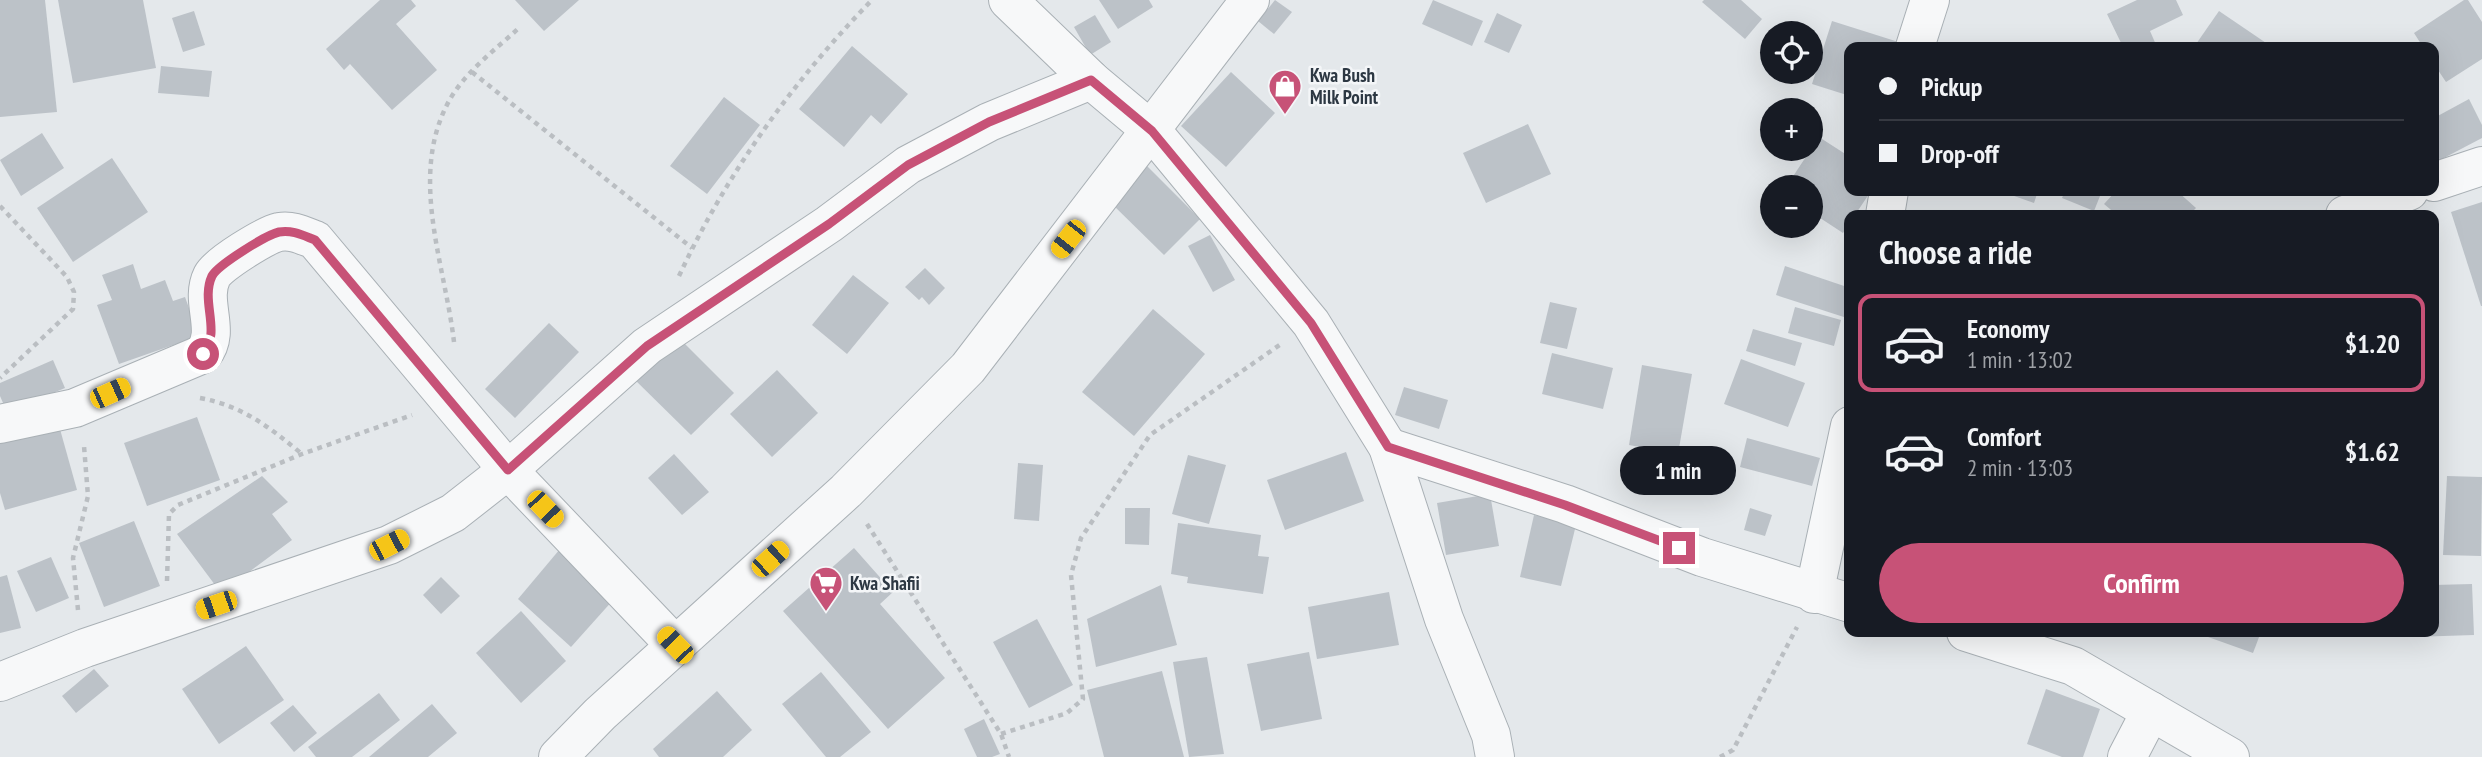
<!DOCTYPE html>
<html lang="en">
<head>
<meta charset="utf-8">
<style>
	body { margin:0; font-family:"PT Sans Narrow",sans-serif; background:#20242c; color:#f1f3f6; height:100vh; display:flex; flex-direction:column; font-size:26px; white-space:nowrap }
	* { box-sizing:border-box; margin:0 }
	p { font-size:23px; color:#9ea1a6 }
	.icon { flex:none; width:38px; height:38px; fill:none; stroke:currentColor; stroke-width:2; stroke-linecap:round; stroke-linejoin:round }
	.map { position:relative; flex:1; overflow:hidden }
	.sheet { position:absolute; left:1844px; top:210px; width:595px; height:427px; display:flex; flex-direction:column; background:#171b24; border-radius:14px; box-shadow:0 7px 28px #0002 }
	.sheet>* { flex:none }
	.top-card { position:absolute; left:1844px; top:42px; width:595px; height:154px; border-radius:14px; box-shadow:0 7px 28px #0002; display:grid; align-content:center; height:154px; padding:0 35px; background:#171b24 }
	.fabs { position:absolute; left:1760px; top:21px; display:grid; gap:14px }
	.fabs a { display:grid; place-items:center; width:63px; height:63px; border-radius:50%; background:#171b24; box-shadow:0 7px 28px #0002; font-size:35px }
	.end { position:absolute; width:32px; height:32px; margin:-16px; border:9px solid #c75277; background:#fff; box-shadow:0 0 0 4px #fff }
	.from { border-radius:50% }
	.bubble { position:absolute; height:49px; border-radius:24px; background:#171b24; box-shadow:0 7px 28px #0002; font-size:23px; font-weight:700; line-height:49px; text-align:center }
	.car { position:absolute; width:21px; height:42px; margin:-21px -10px; border-radius:9px; box-shadow:0 0 5px 2px #0007; background:linear-gradient(#f5c518 24%,#345 0 40%,#f5c518 0 76%,#345 0 86%,#f5c518 0) }
	.top-card b { display:flex; align-items:center; gap:24px; height:66px; font-size:26px }
	.top-card b+b { border-top:2px solid #363941 }
	.top-card i { width:18px; height:18px; background:#f1f3f6 }
	ul { padding:0; list-style:none }
	li { display:flex; align-items:center; gap:21px; height:98px; margin:0 14px 10px; padding:0 21px; border:4px solid transparent; border-radius:14px }
	li div { flex:1 }
	li b { display:block; font-size:26px }
	li em { font-style:normal; font-weight:700 }
	li.active { border-color:#c75277 }
	li>.icon { width:63px; height:63px; stroke-width:1.5 }
	h2 { padding:0 35px; font-size:32px; line-height:84px }
	.button { display:flex; gap:14px; margin-top:auto; padding:14px 35px }
	.button a { flex:1; height:80px; border-radius:42px; background:#c75277; color:#fff; font-size:28px; font-weight:700; line-height:80px; text-align:center }
	.map>svg:first-child { display:block }
	.building { fill:#bcc2c8 }
	.lines { fill:none; stroke-linecap:round; stroke-linejoin:round }
	.minor-casing { stroke:#a9b0b5; stroke-width:40 }
	.path { stroke:#babec2; stroke-width:4.5; stroke-dasharray:5 5; stroke-linecap:butt }
	.minor { stroke:#f7f8f9; stroke-width:38 }
	.route { stroke:#c75277; stroke-width:9 }
	.labels { text-anchor:middle; stroke-width:5; stroke-linejoin:round; paint-order:stroke }
	.poi-label { font-size:19px; font-weight:bold; fill:#2d3843; stroke:#f4f6f8; text-anchor:start }
</style>
</head>
<body>
<div class="map">
<svg width="2482" height="757" viewBox="0 0 2482 757">
	<rect width="100%" height="100%" fill="#e4e8eb"/>
	<g class="building">
		<polygon points="0,0 45,0 57,112 0,117"/>
		<polygon points="58,0 143,0 156,68 73,83"/>
		<polygon points="380,0 411,0 416,6 396,24 437,70 392,110 350,64 344,70 326,49"/>
		<polygon points="515,0 579,0 544,31"/>
		<polygon points="1099,0 1149,0 1153,7 1118,29"/>
		<polygon points="1275,0 1292,12 1274,34 1258,21"/>
		<polygon points="1433,0 1483,21 1472,46 1422,24"/>
		<polygon points="1704,0 1741,0 1762,19 1745,39 1702,2"/>
		<polygon points="2137,0 2176,0 2183,15 2150,31 2157,47 2123,47 2107,14"/>
		<polygon points="2464,0 2468,0 2482,22 2482,59 2446,82 2434,64 2434,47 2423,47 2414,33"/>
		<polygon points="194,11 205,45 183,52 172,18"/>
		<polygon points="2219,11 2272,47 2194,47"/>
		<polygon points="1497,13 1522,25 1509,53 1484,42"/>
		<polygon points="1095,15 1111,42 1090,55 1074,27"/>
		<polygon points="1832,21 1908,45 1907,47 1850,47 1850,96 1812,84"/>
		<polygon points="852,46 908,94 881,124 871,115 844,147 799,109"/>
		<polygon points="161,66 212,71 209,97 158,93"/>
		<polygon points="1231,72 1275,113 1226,167 1181,126"/>
		<polygon points="724,97 760,125 707,194 670,166"/>
		<polygon points="2469,99 2482,125 2482,138 2440,160 2434,150 2434,118"/>
		<polygon points="1528,124 1551,174 1486,203 1463,153"/>
		<polygon points="42,133 64,168 21,196 0,160"/>
		<polygon points="1819,137 1850,157 1850,191 1871,191 1855,215 1850,215 1850,223 1843,233 1811,212 1811,187 1786,187"/>
		<polygon points="112,158 148,212 73,262 37,208"/>
		<polygon points="1147,166 1200,219 1164,255 1111,203"/>
		<polygon points="2000,191 2038,191 2034,203"/>
		<polygon points="2065,191 2102,191 2094,211 2062,198"/>
		<polygon points="2116,191 2177,191 2196,208 2189,215 2117,215 2104,204"/>
		<polygon points="2482,202 2482,306 2481,306 2451,212"/>
		<polygon points="1210,235 1235,280 1213,292 1188,246"/>
		<polygon points="133,264 141,289 165,280 173,301 185,297 199,336 119,364 97,305 112,300 102,275"/>
		<polygon points="1785,266 1850,288 1850,319 1776,295"/>
		<polygon points="925,268 945,288 929,305 922,297 919,300 905,287"/>
		<polygon points="853,275 889,303 847,354 812,325"/>
		<polygon points="1550,302 1577,308 1567,349 1540,343"/>
		<polygon points="1795,307 1841,320 1834,346 1788,333"/>
		<polygon points="1153,309 1205,354 1134,436 1082,392"/>
		<polygon points="549,323 579,352 515,418 485,389"/>
		<polygon points="1753,329 1802,343 1795,366 1746,351"/>
		<polygon points="674,333 734,393 691,435 630,375"/>
		<polygon points="1552,353 1613,368 1603,409 1542,394"/>
		<polygon points="1741,359 1805,383 1788,427 1724,404"/>
		<polygon points="53,360 65,388 7,412 0,396 0,383"/>
		<polygon points="1642,365 1692,374 1678,454 1629,445"/>
		<polygon points="777,370 818,413 772,457 730,414"/>
		<polygon points="1404,387 1448,400 1439,429 1395,415"/>
		<polygon points="197,417 220,480 147,506 124,443"/>
		<polygon points="58,422 77,490 5,510 0,493 0,437"/>
		<polygon points="1747,438 1820,458 1812,486 1740,467"/>
		<polygon points="1346,452 1364,501 1285,530 1267,480"/>
		<polygon points="674,454 709,492 682,515 648,478"/>
		<polygon points="1188,455 1226,465 1209,524 1172,514"/>
		<polygon points="1018,463 1043,465 1039,521 1014,519"/>
		<polygon points="262,476 288,502 272,514 292,540 221,593 177,534"/>
		<polygon points="2447,476 2482,477 2481,556 2443,555"/>
		<polygon points="1490,494 1499,546 1446,555 1437,503"/>
		<polygon points="1125,508 1150,508 1149,545 1125,544"/>
		<polygon points="1750,508 1772,515 1765,536 1744,530"/>
		<polygon points="1534,515 1576,525 1561,586 1520,577"/>
		<polygon points="134,521 160,586 104,607 79,543"/>
		<polygon points="1178,523 1261,535 1258,556 1269,557 1263,594 1187,583 1188,577 1171,574"/>
		<polygon points="854,548 893,592 880,604 945,678 888,729 783,611"/>
		<polygon points="560,549 614,599 571,647 518,599"/>
		<polygon points="51,557 69,598 36,612 17,571"/>
		<polygon points="7,575 21,628 0,633 0,577"/>
		<polygon points="441,577 460,596 441,614 423,595"/>
		<polygon points="2472,584 2474,635 2412,637 2412,632 2434,632 2434,585"/>
		<polygon points="1161,585 1177,645 1096,667 1087,619"/>
		<polygon points="1389,592 1399,645 1317,659 1308,607"/>
		<polygon points="521,611 566,661 521,703 476,653"/>
		<polygon points="1037,619 1073,685 1029,708 993,642"/>
		<polygon points="2194,632 2261,632 2253,653"/>
		<polygon points="246,646 284,700 219,744 182,689"/>
		<polygon points="1309,652 1322,719 1261,731 1247,664"/>
		<polygon points="1207,657 1224,754 1189,757 1173,662"/>
		<polygon points="94,669 109,686 76,713 62,696"/>
		<polygon points="1162,671 1184,757 1104,757 1087,690"/>
		<polygon points="821,672 871,732 840,757 826,757 782,704"/>
		<polygon points="2046,689 2100,709 2083,757 2062,757 2027,744"/>
		<polygon points="717,691 752,730 723,757 659,757 653,749"/>
		<polygon points="379,693 400,720 352,757 316,757 308,747"/>
		<polygon points="432,704 457,733 428,757 369,757"/>
		<polygon points="293,705 317,733 294,752 270,723"/>
		<polygon points="984,719 1000,754 992,757 977,757 964,729"/>
	</g>
	<g class="lines">
		<defs>
			<g id="minor">
				<polyline points="1008,0 1091,80 1152,131 1311,323 1388,447 1444,619 1491,735 1495,757"/>
				<polyline points="1915,47 1930,0"/>
				<polyline points="2434,182 2482,166"/>
				<polyline points="1885,215 1889,191"/>
				<polyline points="2345,215 2409,191"/>
				<path d="M0,424L75,408L203,354C222,331 199,302 212,276C218,264 266,235 279,232C293,230 302,235 315,240L508,470L675,645"/>
				<polyline points="1388,447 1565,504 1702,557 1850,603"/>
				<polyline points="1814,594 1850,426"/>
				<polyline points="1966,632 2073,666 2230,757"/>
				<polyline points="0,682 85,648 389,545 453,513 508,470 647,346 829,224 908,165 989,122 1091,80"/>
				<polyline points="558,757 600,714 846,491 968,368 1250,0"/>
				<polyline points="2127,757 2151,711"/>
			</g>
		</defs>
		<use href="#minor" class="minor-casing"/>
		<g class="path">
			<polyline points="472,72 692,248"/>
			<polyline points="0,206 67,277 74,292 73,309 0,378"/>
			<path d="M679,276C727,173 793,81 872,0"/>
			<path d="M454,342C445,264 408,176 449,101C465,72 496,49 520,27"/>
			<path d="M200,398C243,406 269,427 302,454"/>
			<polyline points="867,524 1001,734 1009,757"/>
			<polyline points="167,581 169,514 178,505 302,454 412,415"/>
			<polyline points="78,610 73,558 88,496 84,446"/>
			<polyline points="1001,734 1067,713 1083,699 1071,575 1081,538 1150,435 1281,344"/>
			<polyline points="1720,757 1733,750 1797,627"/>
		</g>
		<use href="#minor" class="minor"/>
	</g>
	<g class="lines">
		<path class="route" d="M203,354C222,331 200,302 212,276C218,265 266,235 279,232C293,230 302,235 315,240L508,470L647,346L829,224L908,165L989,122L1091,80L1152,131L1311,323L1388,447L1565,505L1679,548"/>
	</g>
	<defs>
		<symbol id="shop-pin" viewBox="-11 -11 22 30"><path d="M0 17L-7.5 6A9.5 9.5 0 1 1 7.5 6Z" fill="#c75277" stroke="#f4f6f8"/><path d="M-5-2.5h2.3a2.7 3.5 0 0 1 5.4 0H5L5.5 6h-11ZM-1.5-2.5h3a1.5 2.3 0 0 0-3 0Z" fill="#fff"/></symbol>
		<symbol id="supermarket-pin" viewBox="-11 -11 22 30"><path d="M0 17L-7.5 6A9.5 9.5 0 1 1 7.5 6Z" fill="#c75277" stroke="#f4f6f8"/><path d="M-6-5.5h2.5l.6 2H6L4.5 2H-2.5L-4.4-4H-6ZM-1.5 3.2a1.3 1.3 0 1 0 .1 0ZM3 3.2a1.3 1.3 0 1 0 .1 0Z" fill="#fff"/></symbol>
	</defs>
	<g fill-rule="evenodd">
		<use href="#shop-pin" x="1266" y="67" width="38" height="52"/>
		<use href="#supermarket-pin" x="807" y="564" width="38" height="52"/>
	</g>
	<g class="labels">
		<g class="poi-label">
			<text x="1310" y="82">Kwa Bush<tspan x="1310" dy="22">Milk Point</tspan></text>
			<text x="850" y="590">Kwa Shafii</text>
		</g>
	</g>
</svg>
<div class="fabs">
<a><svg class="icon" aria-label="locate" viewBox="0 0 24 24"><circle cx="12" cy="12" r="6"/><path d="M12 2v4M12 18v4M2 12h4M18 12h4"/></svg></a>
<a>+</a>
<a>−</a>
</div>
<i class="end from" style="left:203px;top:354px"></i>
<i class="end" style="left:1679px;top:548px"></i>
<div class="bubble" style="left:1620px;top:446px;width:116px">1 min</div>
<i class="car" style="left:1068px;top:239px;rotate:218deg"></i>
<i class="car" style="left:110px;top:393px;rotate:66deg"></i>
<i class="car" style="left:545px;top:509px;rotate:136deg"></i>
<i class="car" style="left:389px;top:545px;rotate:63deg"></i>
<i class="car" style="left:770px;top:559px;rotate:48deg"></i>
<i class="car" style="left:216px;top:605px;rotate:251deg"></i>
<i class="car" style="left:675px;top:645px;rotate:316deg"></i>
<div class="top-card">
<b><i class="from"></i>Pickup</b>
<b><i></i>Drop-off</b>
</div>
<section class="sheet">
<h2>Choose a ride</h2>
<ul>
<li class="active"><svg class="icon" aria-label="car" viewBox="0 0 24 24"><path d="M5 17H2v-5l4-1 3-4h7l3 4 3 1v5h-3M9 17h6M6 11h13"/><circle cx="7" cy="17" r="2"/><circle cx="17" cy="17" r="2"/></svg><div><b>Economy</b><p>1 min · 13:02</p></div><em>$1.20</em></li>
<li><svg class="icon" aria-label="car" viewBox="0 0 24 24"><path d="M5 17H2v-5l4-1 3-4h7l3 4 3 1v5h-3M9 17h6M6 11h13"/><circle cx="7" cy="17" r="2"/><circle cx="17" cy="17" r="2"/></svg><div><b>Comfort</b><p>2 min · 13:03</p></div><em>$1.62</em></li>
</ul>
<div class="button"><a>Confirm</a></div>
</section>
</div>
</body>
</html>
